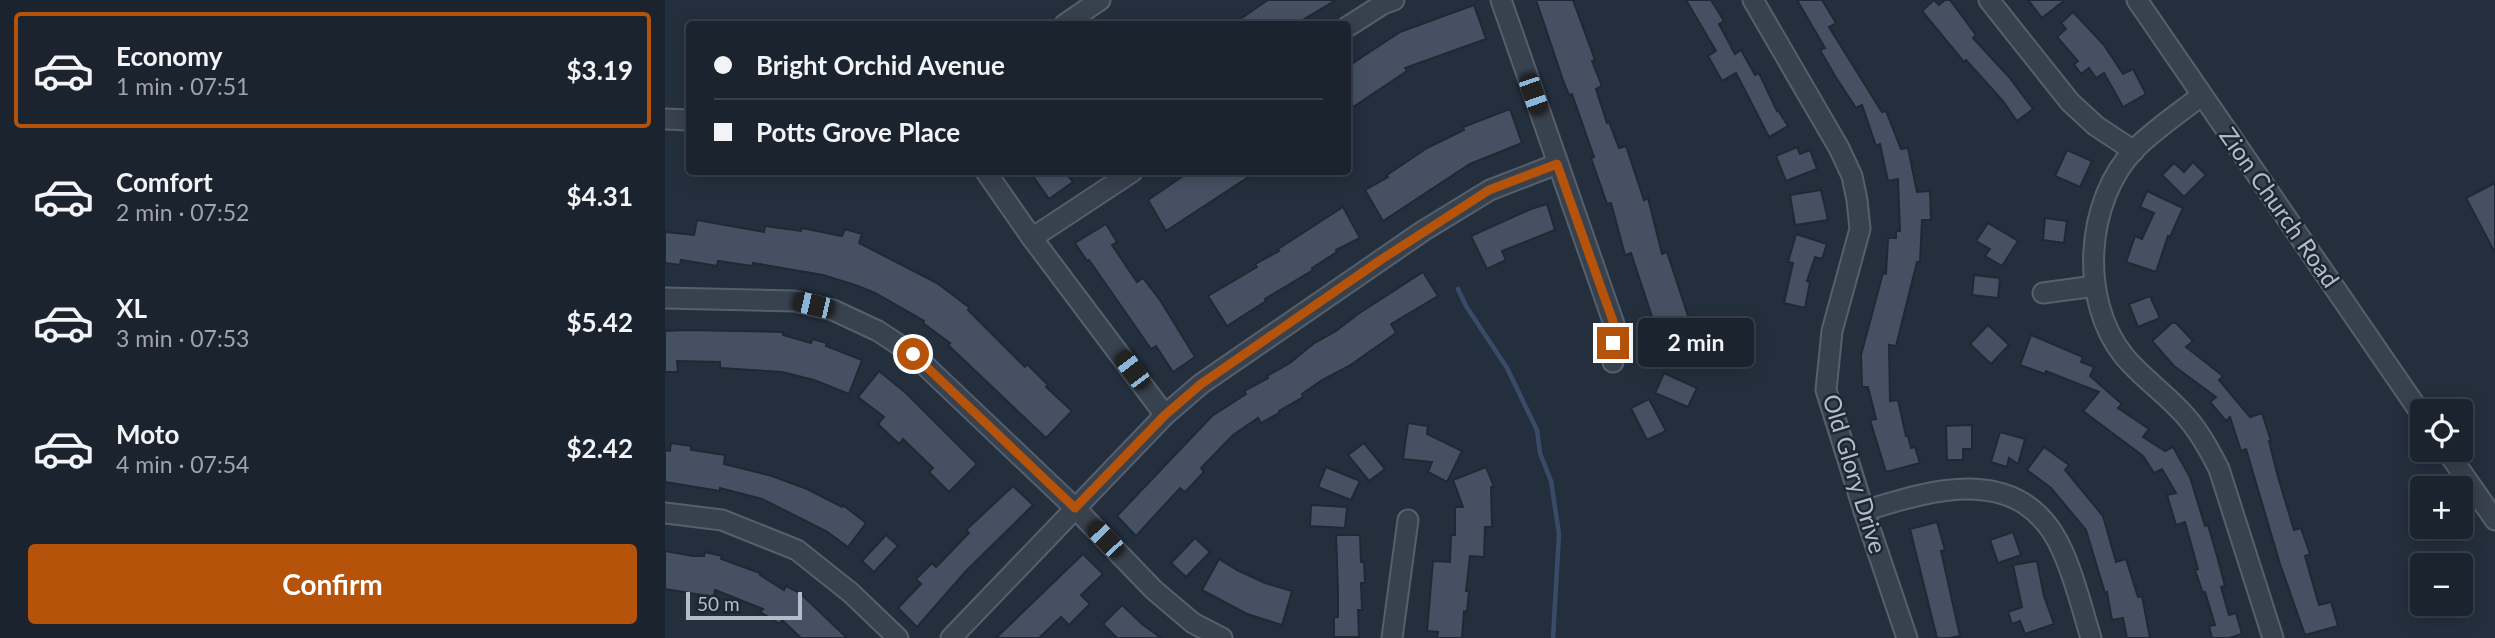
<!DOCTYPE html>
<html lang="en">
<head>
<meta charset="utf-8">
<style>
	body { margin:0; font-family:Lato,sans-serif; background:#282f3a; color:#f1f3f6; height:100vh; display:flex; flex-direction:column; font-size:26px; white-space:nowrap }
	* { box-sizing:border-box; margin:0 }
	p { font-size:23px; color:#a0a4aa }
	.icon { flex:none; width:38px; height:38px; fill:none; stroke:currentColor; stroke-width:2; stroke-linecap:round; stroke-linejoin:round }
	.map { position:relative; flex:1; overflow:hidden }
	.drawer { display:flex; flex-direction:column; background:#1b232e; width:665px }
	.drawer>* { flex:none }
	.top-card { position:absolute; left:21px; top:21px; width:665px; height:154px; border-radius:7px; box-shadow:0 4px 18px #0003,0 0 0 2px #39404a; display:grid; align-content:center; height:154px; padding:0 28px; background:#1b232e }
	.tools { position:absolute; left:1745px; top:399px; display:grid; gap:14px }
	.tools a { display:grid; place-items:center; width:63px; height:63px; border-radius:7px; background:#1b232e; box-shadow:0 4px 18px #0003,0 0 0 2px #39404a; font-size:35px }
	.scale { position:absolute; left:21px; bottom:18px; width:116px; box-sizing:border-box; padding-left:7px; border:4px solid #b4bcc9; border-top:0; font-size:19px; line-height:24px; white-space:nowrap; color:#b4bcc9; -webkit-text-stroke:5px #1d2633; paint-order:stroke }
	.end { position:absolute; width:32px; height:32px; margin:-16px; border:9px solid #b45309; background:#fff; box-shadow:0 0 0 4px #fff }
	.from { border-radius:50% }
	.bubble { position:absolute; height:49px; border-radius:7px; background:#1b232e; box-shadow:0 4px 18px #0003,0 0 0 2px #39404a; font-size:23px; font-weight:700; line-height:49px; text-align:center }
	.car { position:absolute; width:21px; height:42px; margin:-21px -10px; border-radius:9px; box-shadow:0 0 5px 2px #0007; background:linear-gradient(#222 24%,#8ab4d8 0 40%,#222 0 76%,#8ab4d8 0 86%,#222 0) }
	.top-card b { display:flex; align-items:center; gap:24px; height:66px; font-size:26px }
	.top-card b+b { border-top:2px solid #39404a }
	.top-card i { width:18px; height:18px; background:#f1f3f6 }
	ul { padding:12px 0 0; list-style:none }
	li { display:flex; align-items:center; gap:21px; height:116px; margin:0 14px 10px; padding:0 14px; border:4px solid transparent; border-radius:7px }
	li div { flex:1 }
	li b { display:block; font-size:26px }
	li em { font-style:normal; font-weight:700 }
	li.selected { border-color:#b45309 }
	li>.icon { width:63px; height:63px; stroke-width:1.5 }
	.button { display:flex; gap:14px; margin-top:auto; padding:14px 28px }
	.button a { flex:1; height:80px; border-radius:7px; background:#b45309; color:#fff; font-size:28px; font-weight:700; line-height:80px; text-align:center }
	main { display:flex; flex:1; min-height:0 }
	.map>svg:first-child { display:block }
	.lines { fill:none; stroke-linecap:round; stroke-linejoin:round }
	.stream { stroke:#394c67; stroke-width:4.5 }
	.building { fill:#455162; stroke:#1f2835; stroke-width:2 }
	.minor-casing { stroke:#565f6c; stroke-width:23 }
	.minor { stroke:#38414e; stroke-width:19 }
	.route { stroke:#b45309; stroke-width:9 }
	.labels { text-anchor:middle; stroke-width:5; stroke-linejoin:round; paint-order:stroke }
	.street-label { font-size:24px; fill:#b4bcc9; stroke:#1d2633 }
</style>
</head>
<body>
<main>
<section class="drawer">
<ul>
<li class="selected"><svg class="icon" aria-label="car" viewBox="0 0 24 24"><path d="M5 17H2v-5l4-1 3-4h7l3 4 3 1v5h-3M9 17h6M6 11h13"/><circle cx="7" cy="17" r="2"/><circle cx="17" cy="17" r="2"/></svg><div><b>Economy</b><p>1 min · 07:51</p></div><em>$3.19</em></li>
<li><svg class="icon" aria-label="car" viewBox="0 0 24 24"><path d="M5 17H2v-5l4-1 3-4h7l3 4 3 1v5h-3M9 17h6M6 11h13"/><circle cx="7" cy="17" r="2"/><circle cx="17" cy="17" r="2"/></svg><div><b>Comfort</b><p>2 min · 07:52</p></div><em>$4.31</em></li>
<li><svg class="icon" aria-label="car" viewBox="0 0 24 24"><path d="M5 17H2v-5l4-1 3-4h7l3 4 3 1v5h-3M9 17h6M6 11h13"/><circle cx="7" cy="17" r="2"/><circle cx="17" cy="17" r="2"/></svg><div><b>XL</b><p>3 min · 07:53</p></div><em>$5.42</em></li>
<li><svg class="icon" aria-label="car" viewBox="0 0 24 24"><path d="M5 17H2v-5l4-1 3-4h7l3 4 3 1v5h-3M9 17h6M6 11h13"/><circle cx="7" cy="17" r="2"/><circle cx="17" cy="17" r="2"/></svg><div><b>Moto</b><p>4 min · 07:54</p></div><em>$2.42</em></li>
</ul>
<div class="button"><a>Confirm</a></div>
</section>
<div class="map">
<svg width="1830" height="638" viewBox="0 0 1830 638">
	<rect width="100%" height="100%" fill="#242f3e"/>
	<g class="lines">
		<polyline class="stream" points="793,289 801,306 842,368 872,430 875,453 886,481 894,534 888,638"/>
	</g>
	<g class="building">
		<polygon points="603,0 671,0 631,24 568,24"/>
		<polygon points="871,0 908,0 930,60 927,61 937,86 931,89 942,123 944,122 954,148 961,146 979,200 983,198 997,254 1002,252 1030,337 1033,337 1034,359 1000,361 998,333 993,335 966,253 960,255 946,203 942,204 926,158 929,157 907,94 904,95 898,80"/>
		<polygon points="1021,0 1046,0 1059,21 1054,24 1070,54 1076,50 1090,75 1094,73 1112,111 1113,110 1123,126 1104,137 1071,73 1057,81 1043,56 1051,51"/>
		<polygon points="1132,0 1157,0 1171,23 1164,27 1217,112 1221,111 1236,149 1243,148 1252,192 1265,191 1266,220 1257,220 1255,262 1252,262 1231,346 1224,345 1225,401 1233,400 1241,436 1243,436 1246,448 1250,447 1255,463 1221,472 1205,420 1211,419 1203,387 1197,387 1196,355 1218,273 1221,274 1223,238 1231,238 1231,231 1235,231 1233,179 1223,181 1215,144 1211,146 1197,105 1191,108 1170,76 1155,50 1160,48"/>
		<polygon points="1269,0 1274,5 1280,0 1285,0 1311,35 1308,38 1344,77 1368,109 1352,121 1338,101 1301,60 1299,62 1257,11"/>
		<polygon points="1363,0 1400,0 1377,18"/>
		<polygon points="809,5 821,39 740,68 742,71 682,111 682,67 735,32"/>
		<polygon points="1408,12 1439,45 1458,74 1468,69 1481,94 1458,107 1439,73 1431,78 1424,68 1416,74 1409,64 1413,61 1392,37 1401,29 1396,23"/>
		<polygon points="845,109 857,143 805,164 718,221 700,190 723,177 722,175 762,148 799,130 798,127"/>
		<polygon points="1132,147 1135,154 1145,150 1152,169 1121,181 1111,156"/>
		<polygon points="1402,150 1427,161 1415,187 1390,176"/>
		<polygon points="1528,162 1541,175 1519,197 1497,175 1509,163 1519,172"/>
		<polygon points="365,172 400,172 408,182 384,199"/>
		<polygon points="524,172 591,172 501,231 483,200"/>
		<polygon points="1830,183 1830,253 1801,198"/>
		<polygon points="1156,190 1163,220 1130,225 1125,195"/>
		<polygon points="1482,191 1518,208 1505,237 1503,236 1491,272 1461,262 1470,236 1477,239 1489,213 1475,207"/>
		<polygon points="882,204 890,230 837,251 841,260 822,269 806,236 866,209"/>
		<polygon points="678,207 695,238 671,250 672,252 647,268 648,270 600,299 601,301 562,326 543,296 592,267 590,264 614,251 613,249"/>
		<polygon points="1380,218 1402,221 1399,243 1378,240"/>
		<polygon points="32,220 99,232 100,226 136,231 137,228 177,236 180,229 197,234 194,243 272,283 305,308 303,310 360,367 362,364 383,385 381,387 407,411 381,438 283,345 285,343 258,323 259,321 210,293 193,286 158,275 88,263 87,266 53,261 52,266 16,260 15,265 0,263 0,232 29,235"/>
		<polygon points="1323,223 1353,241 1337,266 1320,256 1325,249 1311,241"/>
		<polygon points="441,224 452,242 447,245 472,282 478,278 495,300 530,357 508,372 491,346 486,349 424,260 422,261 410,243"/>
		<polygon points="1131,234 1162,244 1157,259 1150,257 1142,281 1145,282 1140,308 1119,303 1128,263 1123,262"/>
		<polygon points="758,272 773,296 726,324 731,333 684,366 657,380 637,394 638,397 614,411 614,413 596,423 593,418 568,435 536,468 539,472 520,492 515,488 471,536 452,516 547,416 581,394 579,391 603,378 602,376 625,363 648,344 671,331 693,314"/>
		<polygon points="1309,275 1335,278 1333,298 1307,295"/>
		<polygon points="1485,296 1495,318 1473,327 1464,304"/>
		<polygon points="1507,323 1511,323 1528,341 1521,347 1558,376 1554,380 1585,417 1597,413 1606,441 1604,441 1613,477 1629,530 1636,528 1645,554 1640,556 1654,605 1666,602 1673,626 1640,635 1615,564 1581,449 1576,451 1565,417 1561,421 1545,402 1551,397 1509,366 1487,341"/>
		<polygon points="1323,325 1344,345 1326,364 1305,344"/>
		<polygon points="21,330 118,332 118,335 146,343 147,339 162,343 161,346 197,360 184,394 149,380 117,372 55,368 55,362 12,361 13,372 0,372 0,331"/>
		<polygon points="1366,335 1418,357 1416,362 1429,367 1425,376 1457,404 1453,408 1484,429 1478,437 1500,451 1508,447 1525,477 1540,526 1543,525 1552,556 1560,586 1556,587 1564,615 1571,613 1577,634 1564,638 1547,638 1544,626 1550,625 1540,592 1538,593 1530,570 1533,569 1520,522 1511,525 1502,495 1511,493 1497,469 1489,473 1478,456 1418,411 1434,392 1381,371 1380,374 1355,365"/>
		<polygon points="214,371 241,393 312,464 284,492 264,472 268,468 238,439 234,444 213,424 219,417 193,397"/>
		<polygon points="999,373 1032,388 1023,407 990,393"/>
		<polygon points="984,399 1001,431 982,440 966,408"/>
		<polygon points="743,423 763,426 762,434 797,451 782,482 763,472 767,462 738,459"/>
		<polygon points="1307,425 1307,449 1298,449 1298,460 1282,460 1281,426"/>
		<polygon points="1335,432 1360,439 1353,464 1344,458 1342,467 1326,462"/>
		<polygon points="6,443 26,446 26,450 60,455 59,464 107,476 142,489 177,507 178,505 201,523 183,547 161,531 97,499 55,488 55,491 0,482 0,450 5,451"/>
		<polygon points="699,443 720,469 704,481 683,455"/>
		<polygon points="1379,447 1404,465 1400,470 1438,516 1451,562 1461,559 1473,597 1477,596 1485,638 1462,638 1458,618 1447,620 1442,592 1440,593 1421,530 1386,488 1362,470"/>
		<polygon points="661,467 695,481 686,500 653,487"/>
		<polygon points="821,467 829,487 826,487 827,527 820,527 819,557 805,556 801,591 804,591 802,612 799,611 797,638 772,638 773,632 762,631 768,561 785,562 786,535 790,535 790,507 798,507 788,480"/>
		<polygon points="348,486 368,505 300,572 252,627 233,608 256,584 251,579 267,563 271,567 304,533 301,530"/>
		<polygon points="646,505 682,507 680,528 645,526"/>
		<polygon points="1272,522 1280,550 1276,551 1295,636 1284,638 1272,638 1245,529"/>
		<polygon points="1348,532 1356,555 1333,563 1325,540"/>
		<polygon points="221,535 233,546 209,572 197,561"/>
		<polygon points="671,535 695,535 696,562 699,562 700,583 696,583 697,610 693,610 694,637 669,637 669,617 673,617 673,590"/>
		<polygon points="530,538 545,552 521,577 506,563"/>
		<polygon points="0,551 28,556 39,556 40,552 57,556 56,559 95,573 95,575 119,590 121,586 135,593 182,638 136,638 117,620 115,624 95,612 98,609 50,590 49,597 0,589"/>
		<polygon points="418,554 438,574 416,595 425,604 404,625 396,617 374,638 331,638"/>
		<polygon points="554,559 572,570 600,583 627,591 617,625 582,614 537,590"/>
		<polygon points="1372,561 1379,596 1389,624 1360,634 1355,621 1347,624 1343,612 1357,607 1348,565"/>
		<polygon points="457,605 477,624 496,638 452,638 438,624"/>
	</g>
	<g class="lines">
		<defs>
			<g id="minor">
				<polyline points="836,0 949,324 948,362"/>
				<polyline points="1088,0 1174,148 1187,176 1192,200 1195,229 1167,331 1161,390 1199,511 1242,638"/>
				<polyline points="1324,0 1405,102 1431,126 1469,151"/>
				<polyline points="1472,0 1757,415"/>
				<polyline points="400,24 435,0"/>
				<polyline points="682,27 718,4 729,0"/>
				<path d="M1536,96C1514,113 1490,129 1470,149C1420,201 1414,300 1459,356C1478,379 1504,396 1523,419C1536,434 1545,451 1554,469L1608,638"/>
				<polyline points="0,119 24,120"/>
				<polyline points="321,172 367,238 500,415"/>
				<polyline points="367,238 467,172"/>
				<polyline points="1378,293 1430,286"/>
				<polyline points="0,298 129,301 168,310 213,331 248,354 410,508 489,590 528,623 557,638"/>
				<polyline points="1781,450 1830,520"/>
				<path d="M1199,511C1271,488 1358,463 1397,550C1410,578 1417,609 1426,638"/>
				<polyline points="0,513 57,520 132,550 186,593 233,638"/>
				<polyline points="286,638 500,415 536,384 758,231 825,190 892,164"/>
				<polyline points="727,638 743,520"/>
			</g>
		</defs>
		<use href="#minor" class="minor-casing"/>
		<use href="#minor" class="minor"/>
	</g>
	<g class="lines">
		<polyline class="route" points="248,354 410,508 500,415 536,384 717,259 824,190 892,164 949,324 948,343"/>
	</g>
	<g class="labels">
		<g class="street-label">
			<text transform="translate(1614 208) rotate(55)" y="8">Zion Church Road</text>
			<text transform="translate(1189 474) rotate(73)" y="8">Old Glory Drive</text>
		</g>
	</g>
</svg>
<div class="tools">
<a><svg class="icon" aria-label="locate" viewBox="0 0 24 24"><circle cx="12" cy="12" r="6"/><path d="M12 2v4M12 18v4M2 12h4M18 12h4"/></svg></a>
<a>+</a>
<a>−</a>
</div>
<div class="scale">50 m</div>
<i class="end from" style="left:248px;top:354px"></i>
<i class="end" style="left:948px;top:343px"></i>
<div class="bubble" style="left:973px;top:318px;width:116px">2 min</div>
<i class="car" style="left:868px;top:94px;rotate:161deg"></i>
<i class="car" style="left:148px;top:305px;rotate:283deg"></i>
<i class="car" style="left:467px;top:370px;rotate:323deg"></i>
<i class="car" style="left:440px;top:539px;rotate:316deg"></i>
<div class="top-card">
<b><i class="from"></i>Bright Orchid Avenue</b>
<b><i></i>Potts Grove Place</b>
</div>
</div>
</main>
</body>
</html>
